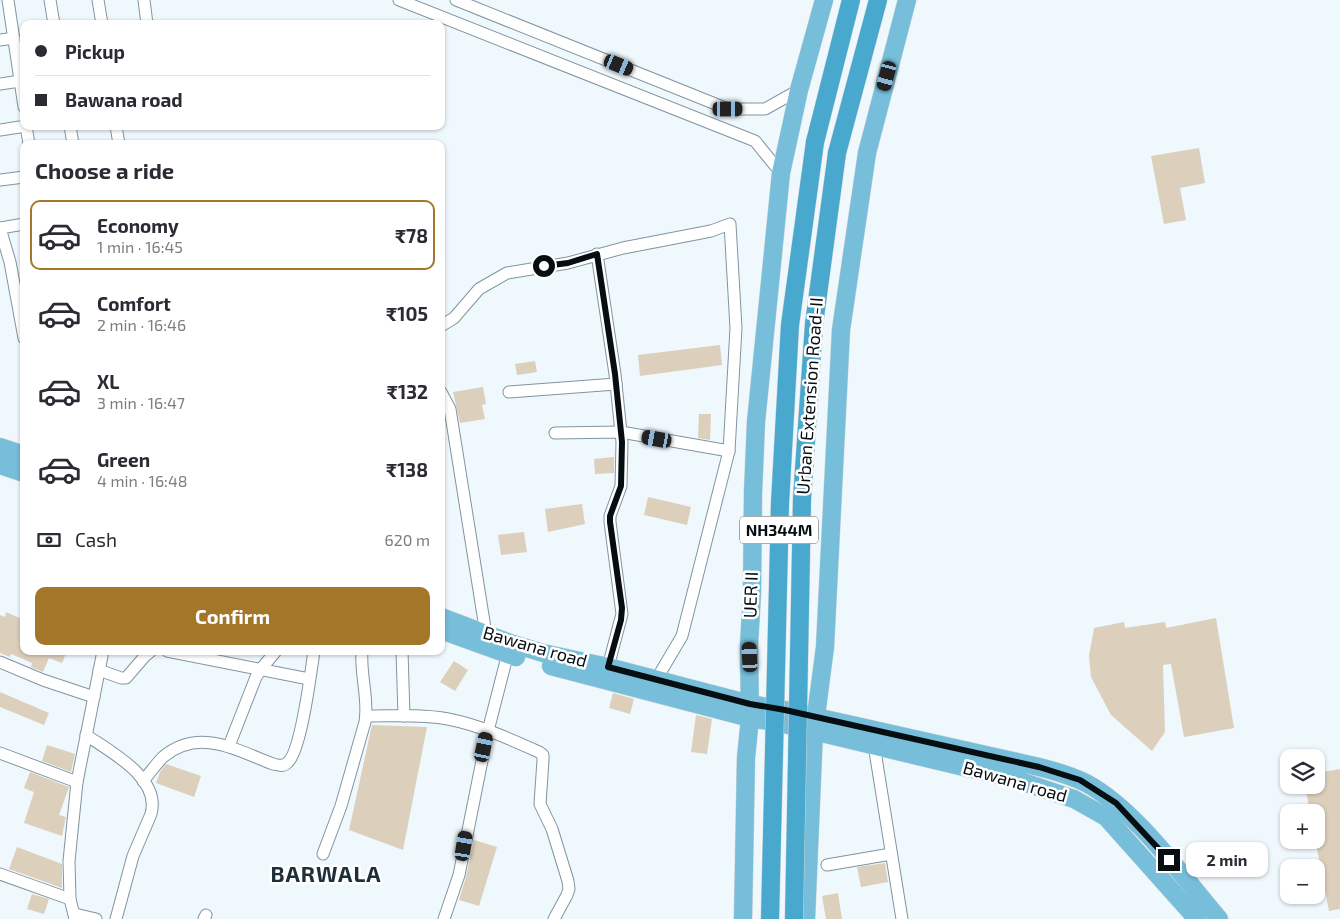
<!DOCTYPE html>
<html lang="en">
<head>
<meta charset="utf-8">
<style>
	body { margin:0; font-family:"Exo 2",sans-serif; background:#f2f2f3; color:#2b2b33; height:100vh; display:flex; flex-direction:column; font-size:19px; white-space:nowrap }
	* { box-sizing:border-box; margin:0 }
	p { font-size:16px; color:#7c7c81 }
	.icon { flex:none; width:28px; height:28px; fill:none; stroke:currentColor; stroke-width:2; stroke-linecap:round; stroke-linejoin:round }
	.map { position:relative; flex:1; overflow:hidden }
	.sheet { position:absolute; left:20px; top:140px; width:425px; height:515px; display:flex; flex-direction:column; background:#fff; border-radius:10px; box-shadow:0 1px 4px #0004 }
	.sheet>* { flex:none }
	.banner { position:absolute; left:20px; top:20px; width:425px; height:110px; border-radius:10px; box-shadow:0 1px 4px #0004; display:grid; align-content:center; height:110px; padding:0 15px; background:#fff }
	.controls { position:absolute; left:1280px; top:749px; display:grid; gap:10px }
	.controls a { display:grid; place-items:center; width:45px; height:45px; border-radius:10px; background:#fff; box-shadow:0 1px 4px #0004; font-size:25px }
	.end { position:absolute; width:22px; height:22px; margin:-11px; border:6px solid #070e12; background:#fff; box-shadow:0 0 0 2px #fff }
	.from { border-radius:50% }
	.bubble { position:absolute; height:35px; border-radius:10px; background:#fff; box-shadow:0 1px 4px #0004; font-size:16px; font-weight:700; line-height:35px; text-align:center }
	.car { position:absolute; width:15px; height:30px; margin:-15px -8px; border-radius:6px; box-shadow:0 0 4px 1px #0007; background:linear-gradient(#222 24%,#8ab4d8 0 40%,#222 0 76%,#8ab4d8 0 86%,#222 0) }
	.banner b { display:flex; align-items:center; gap:18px; height:48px; font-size:19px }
	.banner b+b { border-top:1px solid #e1e1e2 }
	.banner i { width:12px; height:12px; background:#2b2b33 }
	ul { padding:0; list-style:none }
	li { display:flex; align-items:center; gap:15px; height:70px; margin:0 10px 8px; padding:0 5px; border:2px solid transparent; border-radius:10px }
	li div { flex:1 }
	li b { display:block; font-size:19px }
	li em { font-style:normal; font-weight:700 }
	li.active { border-color:#a47629 }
	li>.icon { width:45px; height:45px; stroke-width:1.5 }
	h2 { padding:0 15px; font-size:22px; line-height:60px }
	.pay { display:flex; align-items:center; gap:12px; height:55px; padding:0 15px; font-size:19px }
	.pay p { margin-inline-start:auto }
	.cta { display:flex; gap:10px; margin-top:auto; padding:10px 15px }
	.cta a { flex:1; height:58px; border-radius:10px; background:#a47629; color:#fff; font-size:20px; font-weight:700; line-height:58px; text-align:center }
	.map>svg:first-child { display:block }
	.building { fill:#dccfbc }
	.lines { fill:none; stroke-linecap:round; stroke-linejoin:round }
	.minor-casing { stroke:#8095a0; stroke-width:13 }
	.primary-casing { stroke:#d2d4d4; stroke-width:19 }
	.trunk-casing { stroke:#d2d4d4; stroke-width:19 }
	.minor { stroke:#fff; stroke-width:11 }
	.primary { stroke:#76beda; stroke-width:18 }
	.trunk { stroke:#48a8ce; stroke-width:18 }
	.trunk-bridge-casing { stroke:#d2d4d4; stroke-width:19; stroke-linecap:butt }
	.trunk-bridge { stroke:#48a8ce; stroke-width:18 }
	.route { stroke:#070e12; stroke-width:6 }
	.labels { text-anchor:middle; stroke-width:5; stroke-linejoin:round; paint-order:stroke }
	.shield { fill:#fff; stroke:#515659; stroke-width:1 }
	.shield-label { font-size:16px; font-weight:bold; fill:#070e12 }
	.street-label { font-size:18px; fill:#070e12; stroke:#fff }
	.district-label { font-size:22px; font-weight:bold; letter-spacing:1px; fill:#1d2f38; stroke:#fff }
</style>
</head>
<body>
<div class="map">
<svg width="1340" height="919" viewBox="0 0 1340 919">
	<rect width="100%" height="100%" fill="#eff8fd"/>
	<g class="building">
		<polygon points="1199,148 1205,183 1180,188 1186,220 1164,224 1151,156"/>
		<polygon points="720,345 722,365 640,376 638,355"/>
		<polygon points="535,361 537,372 517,375 515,364"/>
		<polygon points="483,387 486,404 482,405 485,419 460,423 453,392"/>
		<polygon points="699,414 711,414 710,440 698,438"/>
		<polygon points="614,457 614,473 595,474 594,459"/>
		<polygon points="648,497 691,507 687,525 644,515"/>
		<polygon points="582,504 585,524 548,532 545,509"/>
		<polygon points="524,532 527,552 501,555 498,535"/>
		<polygon points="6,612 24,620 24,651 67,651 62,663 49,658 43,672 31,667 32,663 11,654 10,657 0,653 0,615 5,617"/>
		<polygon points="1216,618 1234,728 1184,737 1171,664 1163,665 1165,732 1152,751 1111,715 1091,677 1089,656 1094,628 1124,622 1125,628 1165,622 1166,628"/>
		<polygon points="454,661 468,670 455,691 440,682"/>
		<polygon points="0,692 49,713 44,725 0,707"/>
		<polygon points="613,693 634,699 630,714 609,708"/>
		<polygon points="696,715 712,719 707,754 691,752"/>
		<polygon points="372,725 427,727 403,850 349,830"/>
		<polygon points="47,745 75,754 71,772 42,761"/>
		<polygon points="166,764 201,776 194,797 156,783 160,772"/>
		<polygon points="1340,769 1340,909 1329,911 1316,844 1316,812 1310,812 1305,785 1316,785 1316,773"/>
		<polygon points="30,772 69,787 59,815 66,817 62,836 24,823 34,792 24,788"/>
		<polygon points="474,840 497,847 479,906 459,900 466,877"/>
		<polygon points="17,847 62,864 62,888 9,869"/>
		<polygon points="885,863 888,882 861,887 857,867"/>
		<polygon points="838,893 842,919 826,919 822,896"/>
		<polygon points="32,894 49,899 44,914 27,909"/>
	</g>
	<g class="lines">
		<defs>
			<g id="minor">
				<polyline points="8,0 24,107"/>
				<polyline points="50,0 54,24"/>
				<polyline points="98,0 102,24"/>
				<polyline points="144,0 147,24"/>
				<polyline points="399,0 755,141 781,173"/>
				<polyline points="456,0 728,109 765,109 799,90"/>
				<polyline points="0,40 14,38"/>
				<polyline points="0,84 20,81"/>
				<polyline points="26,126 29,144"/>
				<polyline points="70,126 73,144"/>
				<polyline points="116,126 119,144"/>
				<polyline points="0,130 26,126"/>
				<polyline points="0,180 24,177"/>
				<polyline points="0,228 10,262 24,338"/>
				<polyline points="0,228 24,224"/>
				<polyline points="597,254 615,374 622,442 621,486 610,516 610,522 622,614 608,667"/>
				<polyline points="441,326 454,318 479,289 507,273 568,263 623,248 711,231 730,224 736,328 729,451 682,636 656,680"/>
				<polyline points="441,392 450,409 486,634"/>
				<polyline points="509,392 616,384"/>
				<polyline points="555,433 621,432 729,451"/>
				<polyline points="167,651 309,679"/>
				<polyline points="402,651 404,716"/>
				<polyline points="0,662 43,680 94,697"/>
				<polyline points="99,670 121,678 126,678 145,656 151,651"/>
				<path d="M366,716C393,716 421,714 448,719C479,725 510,739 539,752L543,755V760L540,804L552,829L568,881L569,889L567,895L554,919"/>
				<path d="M86,735C111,752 161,778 151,814L133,856L116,919"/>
				<polyline points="874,745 902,919"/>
				<polyline points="229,746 256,677 261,669 276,651"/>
				<polyline points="0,753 77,782"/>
				<path d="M143,781C150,773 156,764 163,757C199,727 236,750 273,764C278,765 283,767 287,763C301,753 311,671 314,651"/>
				<path d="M323,854L341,806L365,722C369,699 360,675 362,651"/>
				<polyline points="827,865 891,854"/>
				<polyline points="0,874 70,899"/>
				<polyline points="75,914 96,919"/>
				<polyline points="75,919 70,899 69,861 77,782 103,651"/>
				<polyline points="204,919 206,915"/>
				<polyline points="444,919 459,875 488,731 509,649"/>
			</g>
			<g id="primary">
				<polyline points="0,447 24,455"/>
				<polyline points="0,465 24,473"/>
				<path d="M441,617L510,643L543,653L608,667L750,704L785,710L1039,767C1055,771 1072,776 1086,783C1136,810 1182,876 1219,919"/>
				<polyline points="441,630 516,657"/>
				<polyline points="551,666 750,718 780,723 1014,779 1074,799 1106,817 1197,919"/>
				<polyline points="743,919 746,758 750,718 749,645 752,593 753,493 756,422 781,173 799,90 824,0"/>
				<polyline points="806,919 814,731 825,647 841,330 867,153 907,0"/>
			</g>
			<g id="trunk">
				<polyline points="815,142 851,0"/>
				<polyline points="837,153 878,0"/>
			</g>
		</defs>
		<use href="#minor" class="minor-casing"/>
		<use href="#primary" class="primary-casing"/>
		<use href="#trunk" class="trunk-casing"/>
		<use href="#minor" class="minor"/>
		<use href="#primary" class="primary"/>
		<use href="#trunk" class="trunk"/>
		<defs>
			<g id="trunk-bridge">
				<polyline points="770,919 780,503 790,325 815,142"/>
				<polyline points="794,919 802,499 814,324 837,153"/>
			</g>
		</defs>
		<use href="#trunk-bridge" class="trunk-bridge-casing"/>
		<use href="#trunk-bridge" class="trunk-bridge"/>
	</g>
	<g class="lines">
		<polyline class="route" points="544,266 568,263 597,254 615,374 622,442 621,486 610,516 610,522 622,608 621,620 608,667 750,704 785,710 1039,767 1080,780 1116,803 1169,860"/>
	</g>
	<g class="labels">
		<rect class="shield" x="740" y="516.5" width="78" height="27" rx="4"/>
		<g class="shield-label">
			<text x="779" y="536">NH344M</text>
		</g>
		<g class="street-label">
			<text transform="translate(810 396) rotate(-86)" y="6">Urban Extension Road-II</text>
			<text transform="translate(751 595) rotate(-88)" y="6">UER II</text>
			<text transform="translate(535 647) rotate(16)" y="6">Bawana road</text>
			<text transform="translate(1015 782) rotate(16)" y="6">Bawana road</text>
		</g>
		<g class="district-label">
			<text x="326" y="882">BARWALA</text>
		</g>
	</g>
</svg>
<div class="controls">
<a><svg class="icon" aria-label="layers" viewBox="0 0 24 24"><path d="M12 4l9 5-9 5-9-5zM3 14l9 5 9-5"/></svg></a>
<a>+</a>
<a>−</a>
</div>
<i class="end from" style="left:544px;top:266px"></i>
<i class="end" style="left:1169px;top:860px"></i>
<div class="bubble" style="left:1186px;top:842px;width:82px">2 min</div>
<i class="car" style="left:619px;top:65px;rotate:112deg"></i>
<i class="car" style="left:887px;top:76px;rotate:195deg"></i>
<i class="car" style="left:728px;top:109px;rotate:90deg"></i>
<i class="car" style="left:657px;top:439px;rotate:280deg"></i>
<i class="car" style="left:750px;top:657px;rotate:357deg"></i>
<i class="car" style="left:484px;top:747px;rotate:12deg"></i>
<i class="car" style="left:464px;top:846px;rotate:9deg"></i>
<div class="banner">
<b><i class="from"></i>Pickup</b>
<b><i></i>Bawana road</b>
</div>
<section class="sheet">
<h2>Choose a ride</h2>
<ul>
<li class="active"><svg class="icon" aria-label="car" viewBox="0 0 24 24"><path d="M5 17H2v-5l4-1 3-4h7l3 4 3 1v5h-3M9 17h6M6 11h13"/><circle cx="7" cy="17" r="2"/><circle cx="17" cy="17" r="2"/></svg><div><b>Economy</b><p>1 min · 16:45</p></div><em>₹78</em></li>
<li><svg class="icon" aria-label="car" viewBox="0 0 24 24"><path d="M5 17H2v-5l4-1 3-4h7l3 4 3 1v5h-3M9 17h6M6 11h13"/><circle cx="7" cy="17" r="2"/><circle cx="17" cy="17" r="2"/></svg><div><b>Comfort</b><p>2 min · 16:46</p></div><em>₹105</em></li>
<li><svg class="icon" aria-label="car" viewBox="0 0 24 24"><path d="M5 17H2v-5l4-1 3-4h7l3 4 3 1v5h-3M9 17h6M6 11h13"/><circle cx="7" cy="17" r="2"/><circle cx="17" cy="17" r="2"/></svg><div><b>XL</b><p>3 min · 16:47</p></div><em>₹132</em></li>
<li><svg class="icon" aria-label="car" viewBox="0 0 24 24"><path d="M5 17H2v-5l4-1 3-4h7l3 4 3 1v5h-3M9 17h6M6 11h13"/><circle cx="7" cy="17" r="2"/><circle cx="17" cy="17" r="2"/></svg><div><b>Green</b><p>4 min · 16:48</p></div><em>₹138</em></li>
</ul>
<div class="pay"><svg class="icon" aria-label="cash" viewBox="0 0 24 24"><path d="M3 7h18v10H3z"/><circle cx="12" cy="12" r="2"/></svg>Cash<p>620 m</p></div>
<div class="cta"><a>Confirm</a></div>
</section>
</div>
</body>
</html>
